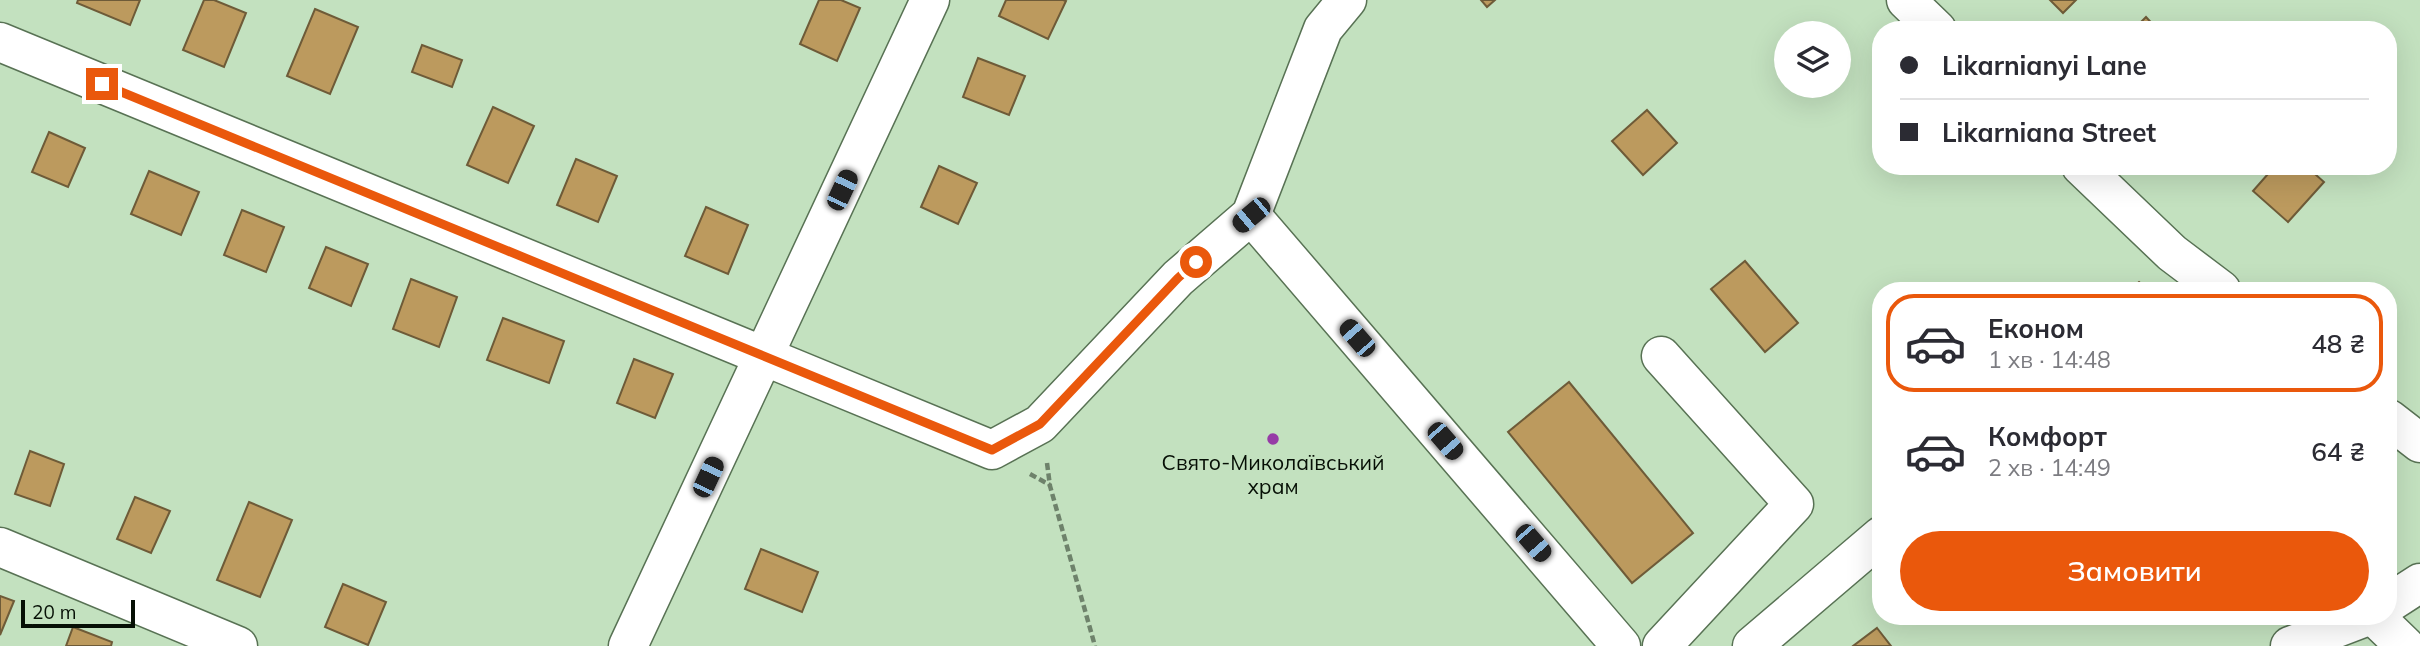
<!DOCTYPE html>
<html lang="uk">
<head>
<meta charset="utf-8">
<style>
	body { margin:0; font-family:Mulish,sans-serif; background:#f2f2f3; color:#2b2b33; height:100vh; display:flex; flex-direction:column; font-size:26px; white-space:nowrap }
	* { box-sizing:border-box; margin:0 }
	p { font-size:23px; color:#7c7c81 }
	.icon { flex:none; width:38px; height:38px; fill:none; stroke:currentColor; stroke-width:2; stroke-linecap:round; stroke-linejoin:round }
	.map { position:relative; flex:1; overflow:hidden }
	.drawer { position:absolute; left:1872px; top:282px; width:525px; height:343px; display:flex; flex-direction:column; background:#fff; border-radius:28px; box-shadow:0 7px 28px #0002 }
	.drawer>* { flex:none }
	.hud { position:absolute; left:1872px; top:21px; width:525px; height:154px; border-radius:28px; box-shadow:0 7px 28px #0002; display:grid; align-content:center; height:154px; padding:0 28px; background:#fff }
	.tools { position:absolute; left:1774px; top:21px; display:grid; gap:14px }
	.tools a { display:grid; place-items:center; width:77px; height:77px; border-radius:50%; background:#fff; box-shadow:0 7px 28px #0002; font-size:35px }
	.scale { position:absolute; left:21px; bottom:18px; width:114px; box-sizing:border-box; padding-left:7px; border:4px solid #060f05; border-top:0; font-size:19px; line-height:24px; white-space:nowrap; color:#060f05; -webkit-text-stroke:5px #c3e1bf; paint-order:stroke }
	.end { position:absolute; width:32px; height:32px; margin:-16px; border:9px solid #ea580c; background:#fff; box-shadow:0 0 0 4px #fff }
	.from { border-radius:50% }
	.car { position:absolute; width:21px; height:42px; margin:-21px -10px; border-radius:9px; box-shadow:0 0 5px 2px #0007; background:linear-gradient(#222 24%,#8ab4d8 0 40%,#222 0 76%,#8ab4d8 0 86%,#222 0) }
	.hud b { display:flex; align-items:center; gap:24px; height:66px; font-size:26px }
	.hud b+b { border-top:2px solid #e1e1e2 }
	.hud i { width:18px; height:18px; background:#2b2b33 }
	ul { padding:12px 0 0; list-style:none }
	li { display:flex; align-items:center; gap:21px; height:98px; margin:0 14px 10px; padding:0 14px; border:4px solid transparent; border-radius:28px }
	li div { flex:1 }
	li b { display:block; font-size:26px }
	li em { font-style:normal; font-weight:600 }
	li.active { border-color:#ea580c }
	li>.icon { width:63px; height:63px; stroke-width:1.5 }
	.action { display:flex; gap:14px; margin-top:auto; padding:14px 28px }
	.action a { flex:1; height:80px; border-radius:42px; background:#ea580c; color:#fff; font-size:28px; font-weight:600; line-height:80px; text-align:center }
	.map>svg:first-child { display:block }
	.building { fill:#bc9a5e; stroke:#6e5b38; stroke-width:2 }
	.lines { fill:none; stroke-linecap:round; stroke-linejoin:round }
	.minor-casing { stroke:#587254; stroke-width:41 }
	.path { stroke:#6e826b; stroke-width:4.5; stroke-dasharray:7 3.5; stroke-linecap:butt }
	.minor { stroke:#fff; stroke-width:38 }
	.route { stroke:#ea580c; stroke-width:9 }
	.poi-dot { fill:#963ba6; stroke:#c3e1bf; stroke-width:2.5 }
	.labels { text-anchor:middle; stroke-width:5; stroke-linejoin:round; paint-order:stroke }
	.poi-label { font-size:21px; fill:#060f05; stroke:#c3e1bf }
</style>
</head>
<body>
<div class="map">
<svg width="2420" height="646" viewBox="0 0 2420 646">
	<rect width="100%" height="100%" fill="#c3e1bf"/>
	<g class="building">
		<polygon points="78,0 140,0 130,25 77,3"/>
		<polygon points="204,0 214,0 246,13 224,67 183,50"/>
		<polygon points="819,0 841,0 860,8 837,61 800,44"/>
		<polygon points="1006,0 1063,0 1066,1 1048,39 999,16"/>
		<polygon points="1481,0 1495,0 1487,7"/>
		<polygon points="2050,0 2076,0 2063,13"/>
		<polygon points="315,9 358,27 330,94 287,76"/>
		<polygon points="2146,17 2158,30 2133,30"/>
		<polygon points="422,45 462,60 452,87 412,72"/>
		<polygon points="978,58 1025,76 1009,115 963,97"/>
		<polygon points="493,107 534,126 508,183 467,165"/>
		<polygon points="1647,110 1677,143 1643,175 1612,141"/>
		<polygon points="49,132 85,148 68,187 32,172"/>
		<polygon points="576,159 617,176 598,222 557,205"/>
		<polygon points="939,166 977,183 958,224 921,207"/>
		<polygon points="2275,166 2306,166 2324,182 2288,222 2253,191"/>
		<polygon points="149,171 199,192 181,235 131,214"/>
		<polygon points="706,207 748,225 728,274 685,256"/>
		<polygon points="242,210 284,227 266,272 224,255"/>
		<polygon points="326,247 368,264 351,306 309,288"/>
		<polygon points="1745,261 1798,323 1765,352 1711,289"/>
		<polygon points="411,279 457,297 439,347 393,329"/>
		<polygon points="2139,282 2148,290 2130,290"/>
		<polygon points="503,318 564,341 549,383 487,360"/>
		<polygon points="634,359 673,374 655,418 617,403"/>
		<polygon points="1569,382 1693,533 1632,583 1508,432"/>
		<polygon points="30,451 64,464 50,506 15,494"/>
		<polygon points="135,497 170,511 151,553 117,539"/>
		<polygon points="249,502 292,520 260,597 217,580"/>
		<polygon points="761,549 818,572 802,612 745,589"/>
		<polygon points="343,584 386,602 368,645 325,627"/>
		<polygon points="0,596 14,601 0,635"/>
		<polygon points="73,627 112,642 111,646 66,646"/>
		<polygon points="1877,628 1891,646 1853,646"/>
	</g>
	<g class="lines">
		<defs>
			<g id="minor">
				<polyline points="1906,0 1937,30"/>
				<polyline points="0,42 992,450 1040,424 1178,278 1251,215 1323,29 1347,0"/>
				<polyline points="2081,166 2172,253 2221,290"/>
				<polyline points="1251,215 1621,646"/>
				<polyline points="1661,356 1794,504 1662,646"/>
				<polyline points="2389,419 2420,443"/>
				<polyline points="0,547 238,646"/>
				<polyline points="2389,603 2420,583"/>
				<polyline points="2374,616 2405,646"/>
				<polyline points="628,646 930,0"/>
				<polyline points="1752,646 1881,536"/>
				<polyline points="2290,646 2368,616"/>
			</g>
		</defs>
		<use href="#minor" class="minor-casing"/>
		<g class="path">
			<polyline points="1047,463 1050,486 1095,646"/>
			<polyline points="1030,474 1050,485"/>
		</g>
		<use href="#minor" class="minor"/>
	</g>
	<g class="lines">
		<polyline class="route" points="102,84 992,450 1040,424 1178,278 1196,262"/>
	</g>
	<circle class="poi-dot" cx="1273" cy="439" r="7"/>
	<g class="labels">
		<g class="poi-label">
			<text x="1273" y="470">Свято-Миколаївський<tspan x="1273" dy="24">храм</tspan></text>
		</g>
	</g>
</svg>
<div class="tools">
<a><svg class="icon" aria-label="layers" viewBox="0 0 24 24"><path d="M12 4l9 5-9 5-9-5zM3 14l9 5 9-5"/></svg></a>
</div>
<div class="scale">20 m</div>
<i class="end from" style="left:1196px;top:262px"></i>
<i class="end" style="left:102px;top:84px"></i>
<i class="car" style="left:842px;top:190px;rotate:25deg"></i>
<i class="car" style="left:1251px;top:215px;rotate:230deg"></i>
<i class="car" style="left:1357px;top:338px;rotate:319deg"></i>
<i class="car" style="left:1445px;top:441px;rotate:139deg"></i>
<i class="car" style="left:708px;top:477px;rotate:25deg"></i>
<i class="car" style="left:1533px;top:543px;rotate:139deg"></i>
<div class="hud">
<b><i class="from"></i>Likarnianyi Lane</b>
<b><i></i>Likarniana Street</b>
</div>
<section class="drawer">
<ul>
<li class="active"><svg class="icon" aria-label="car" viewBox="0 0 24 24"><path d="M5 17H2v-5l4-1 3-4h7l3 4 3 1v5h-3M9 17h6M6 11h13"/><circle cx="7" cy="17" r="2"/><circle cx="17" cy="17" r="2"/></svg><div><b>Економ</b><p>1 хв · 14:48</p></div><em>48 ₴</em></li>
<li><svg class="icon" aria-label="car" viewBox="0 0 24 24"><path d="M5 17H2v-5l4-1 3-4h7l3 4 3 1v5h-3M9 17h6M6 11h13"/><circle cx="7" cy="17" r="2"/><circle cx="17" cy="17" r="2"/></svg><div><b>Комфорт</b><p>2 хв · 14:49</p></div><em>64 ₴</em></li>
</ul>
<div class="action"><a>Замовити</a></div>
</section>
</div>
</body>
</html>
